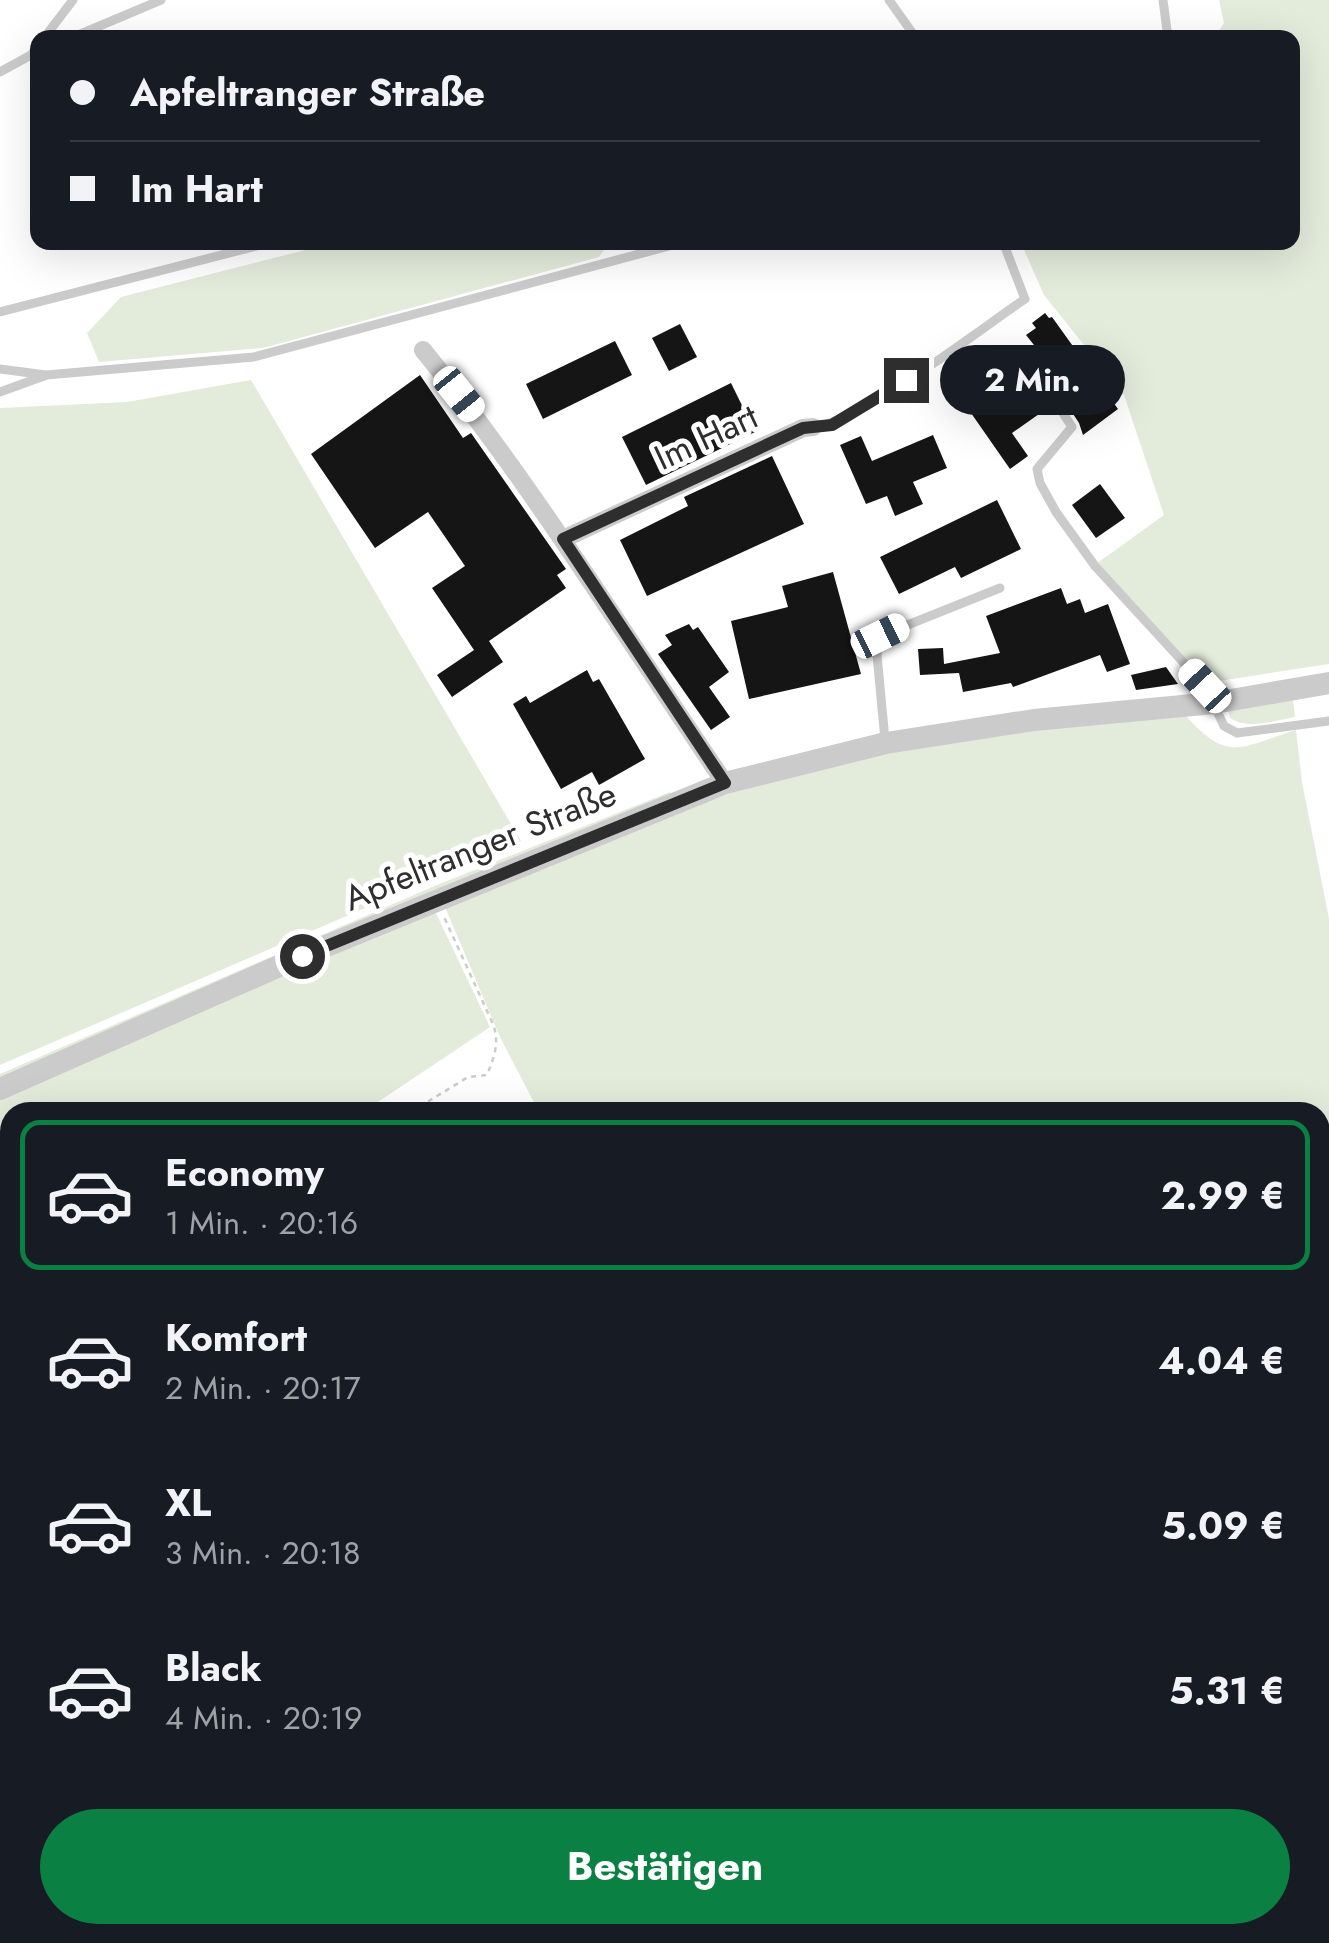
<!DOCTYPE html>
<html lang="de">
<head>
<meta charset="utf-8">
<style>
	body { margin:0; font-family:Jost,sans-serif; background:#242831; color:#f1f3f6; height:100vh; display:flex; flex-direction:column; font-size:38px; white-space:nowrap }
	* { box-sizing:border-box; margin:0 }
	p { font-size:32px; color:#9ea1a6 }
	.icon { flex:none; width:55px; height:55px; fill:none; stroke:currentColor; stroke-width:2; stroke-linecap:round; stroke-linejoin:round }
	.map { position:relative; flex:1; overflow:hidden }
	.drawer { position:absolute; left:0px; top:1102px; width:1330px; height:842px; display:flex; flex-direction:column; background:#171b24; border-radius:30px 30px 0 0; box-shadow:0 10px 40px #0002 }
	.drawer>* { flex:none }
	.banner { position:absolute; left:30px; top:30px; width:1270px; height:220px; border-radius:20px; box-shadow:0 10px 40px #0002; display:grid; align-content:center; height:220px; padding:0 40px; background:#171b24 }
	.end { position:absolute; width:45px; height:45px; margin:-22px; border:12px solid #2e2e2e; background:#fff; box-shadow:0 0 0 5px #fff }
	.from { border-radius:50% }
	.bubble { position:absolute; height:70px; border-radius:35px; background:#171b24; box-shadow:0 10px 40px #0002; font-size:32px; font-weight:700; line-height:70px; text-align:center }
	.car { position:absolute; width:30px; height:60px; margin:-30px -15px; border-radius:12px; box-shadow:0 0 8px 2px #0007; background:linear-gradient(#fff 24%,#345 0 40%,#fff 0 76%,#345 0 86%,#fff 0) }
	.banner b { display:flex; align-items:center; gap:35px; height:95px; font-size:38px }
	.banner b+b { border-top:2px solid #363941 }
	.banner i { width:25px; height:25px; background:#f1f3f6 }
	ul { padding:18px 0 0; list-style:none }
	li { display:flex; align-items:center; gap:30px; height:150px; margin:0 20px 15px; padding:0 20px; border:5px solid transparent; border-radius:20px }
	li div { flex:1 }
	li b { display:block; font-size:38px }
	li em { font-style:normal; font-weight:700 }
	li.on { border-color:#0b8043 }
	li>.icon { width:90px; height:90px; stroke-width:1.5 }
	.cta { display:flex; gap:20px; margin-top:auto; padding:20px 40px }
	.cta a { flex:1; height:115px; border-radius:60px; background:#0b8043; color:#fff; font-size:40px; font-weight:700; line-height:115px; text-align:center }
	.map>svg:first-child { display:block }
	.green { fill:#e3ebdb }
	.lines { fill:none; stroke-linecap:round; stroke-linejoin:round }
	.stream { stroke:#c7daec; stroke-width:5 }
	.building { fill:#151515 }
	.path { stroke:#cbcbcb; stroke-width:2.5; stroke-dasharray:5 5; stroke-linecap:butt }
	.service { stroke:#cbcbcb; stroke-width:9 }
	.minor { stroke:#cbcbcb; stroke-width:18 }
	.tertiary { stroke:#cbcbcb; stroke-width:22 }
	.route { stroke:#2e2e2e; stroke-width:12 }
	.labels { text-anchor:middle; stroke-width:10; stroke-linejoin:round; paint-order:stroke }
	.street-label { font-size:35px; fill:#2e2e2e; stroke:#fff }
</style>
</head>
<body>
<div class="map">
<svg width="1329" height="1943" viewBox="0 0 1329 1943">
	<rect width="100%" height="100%" fill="#fff"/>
	<g class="green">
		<polygon points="1219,0 1329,0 1329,664 1206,683 1096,564 1164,515 1124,395 1044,295 1021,243 1292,242 1292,38 1215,37 1224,23"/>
		<polygon points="605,243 607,246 599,257 263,348 99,362 87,333 121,297 333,243"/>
		<polygon points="251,380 521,841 0,1065 0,408 127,402"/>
		<path d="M1293,699L1295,717C1273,721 1249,730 1230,718L1228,708Z"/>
		<path d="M1185,715C1229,764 1240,747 1296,730L1302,782L1329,919V1943H490L492,1940L487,1935H1320V1112H539L500,1037L445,907L727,789L891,750L1036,727Z"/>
		<polygon points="670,792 672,799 0,1084 0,1074 437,885"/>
		<polygon points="434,909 490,1027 363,1112 10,1112 10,1415 0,1411 0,1094"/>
		<polygon points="0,1420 10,1427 10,1534 0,1537"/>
		<polygon points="10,1542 10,1935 290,1935 298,1943 0,1943 0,1543"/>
	</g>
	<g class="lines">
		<g class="stream">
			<polyline points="1320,1544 1329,1548"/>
			<polyline points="0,1554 10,1553"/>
			<polyline points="690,1935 699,1943"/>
		</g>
	</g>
	<g class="building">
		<polygon points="1045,313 1049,318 1052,317 1118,409 1083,435 1079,423 1030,348 1034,345 1026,335 1036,328 1032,323"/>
		<polygon points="680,324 697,357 669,371 652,338"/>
		<polygon points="615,341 632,375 543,419 526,384"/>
		<polygon points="1027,373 1049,407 1012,433 1028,456 1010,469 971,413"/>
		<polygon points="420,375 463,438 471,433 566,569 557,575 566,588 489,641 503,662 452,697 437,675 474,650 432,588 465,566 428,512 375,548 311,454"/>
		<polygon points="731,383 755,432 646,485 622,437"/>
		<polygon points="933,435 947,468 913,482 923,504 895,516 887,496 866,504 840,445 861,436 872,461"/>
		<polygon points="772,456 804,524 647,596 620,540 688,506 684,497"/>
		<polygon points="1100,484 1125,518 1096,538 1072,505"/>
		<polygon points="997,500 1021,549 961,578 955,567 899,594 880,557"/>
		<polygon points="833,572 861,674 749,699 731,621 788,607 782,586"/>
		<polygon points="1061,588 1067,604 1080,599 1085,613 1108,604 1130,664 1107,672 1100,655 1013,687 1011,683 963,692 959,673 920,675 918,649 943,648 944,664 1000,653 986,616"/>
		<polygon points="689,624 693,630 698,627 729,672 709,687 730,717 711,730 658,654 672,645 665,635"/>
		<polygon points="1166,667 1178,684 1136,690 1131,675"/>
		<polygon points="587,670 593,682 599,679 645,759 599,785 592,772 561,789 513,704 526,696 530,703"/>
	</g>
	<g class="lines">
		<path class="path" d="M411,1112L468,1077L487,1075C494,1057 500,1044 493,1024L444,917"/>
		<g class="service">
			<polyline points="889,0 916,38"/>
			<polyline points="1163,0 1168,38"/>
			<polyline points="44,38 73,0"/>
			<polyline points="71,38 161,0"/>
			<polyline points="0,72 31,55 38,46"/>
			<polyline points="0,312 272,242"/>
			<polyline points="1024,353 1072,427 1037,469 1040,483 1056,512 1095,566 1205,686 1224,726 1237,733 1329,721"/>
			<polyline points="0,369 46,375 254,357 684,242"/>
			<polyline points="0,392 44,376"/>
			<path d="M813,427C861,422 979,330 1025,299L1003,242"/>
			<polyline points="885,740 877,655 880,636 1000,588"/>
		</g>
		<g class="minor">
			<path d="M423,350C534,487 626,638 725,783"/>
			<polyline points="563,539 803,428 813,427"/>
			<polyline points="0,1415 10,1422"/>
			<polyline points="0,1540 10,1538"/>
			<polyline points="295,1935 303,1943"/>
			<polyline points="390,1943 398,1935"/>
		</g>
		<polyline class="tertiary" points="0,1089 302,956 725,783 886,743 1034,720 1214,703 1329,683"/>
	</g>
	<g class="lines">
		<polyline class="route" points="302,956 725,783 563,539 803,428 832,425 906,380"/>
	</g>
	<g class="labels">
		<g class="street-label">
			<text transform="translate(706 437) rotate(-25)" y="12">Im Hart</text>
			<text transform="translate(480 846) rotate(-22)" y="12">Apfeltranger Straße</text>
		</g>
	</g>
</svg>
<i class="end from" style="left:302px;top:956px"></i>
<i class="end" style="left:906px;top:380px"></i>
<div class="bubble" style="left:940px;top:345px;width:185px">2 Min.</div>
<i class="car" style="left:459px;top:394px;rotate:141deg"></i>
<i class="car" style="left:880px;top:636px;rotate:64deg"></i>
<i class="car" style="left:1205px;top:686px;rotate:317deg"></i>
<div class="banner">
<b><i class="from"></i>Apfeltranger Straße</b>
<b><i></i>Im Hart</b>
</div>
<section class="drawer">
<ul>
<li class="on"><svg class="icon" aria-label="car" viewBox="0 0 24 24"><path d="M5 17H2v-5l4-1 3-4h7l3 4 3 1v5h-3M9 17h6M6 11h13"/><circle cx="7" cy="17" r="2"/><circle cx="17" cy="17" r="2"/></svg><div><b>Economy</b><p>1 Min. · 20:16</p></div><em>2.99 €</em></li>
<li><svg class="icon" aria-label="car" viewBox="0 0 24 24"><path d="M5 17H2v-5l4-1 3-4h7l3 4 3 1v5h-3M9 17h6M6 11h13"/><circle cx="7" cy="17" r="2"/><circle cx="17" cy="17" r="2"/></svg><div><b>Komfort</b><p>2 Min. · 20:17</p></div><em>4.04 €</em></li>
<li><svg class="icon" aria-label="car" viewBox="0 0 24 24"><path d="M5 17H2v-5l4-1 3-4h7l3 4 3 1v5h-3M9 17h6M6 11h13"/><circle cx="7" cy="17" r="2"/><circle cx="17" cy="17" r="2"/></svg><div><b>XL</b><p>3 Min. · 20:18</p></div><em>5.09 €</em></li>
<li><svg class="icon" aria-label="car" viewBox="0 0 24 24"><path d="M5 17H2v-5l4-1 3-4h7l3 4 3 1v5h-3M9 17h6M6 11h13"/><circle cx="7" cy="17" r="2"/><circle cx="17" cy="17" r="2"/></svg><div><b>Black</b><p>4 Min. · 20:19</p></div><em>5.31 €</em></li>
</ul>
<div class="cta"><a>Bestätigen</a></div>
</section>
</div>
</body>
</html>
